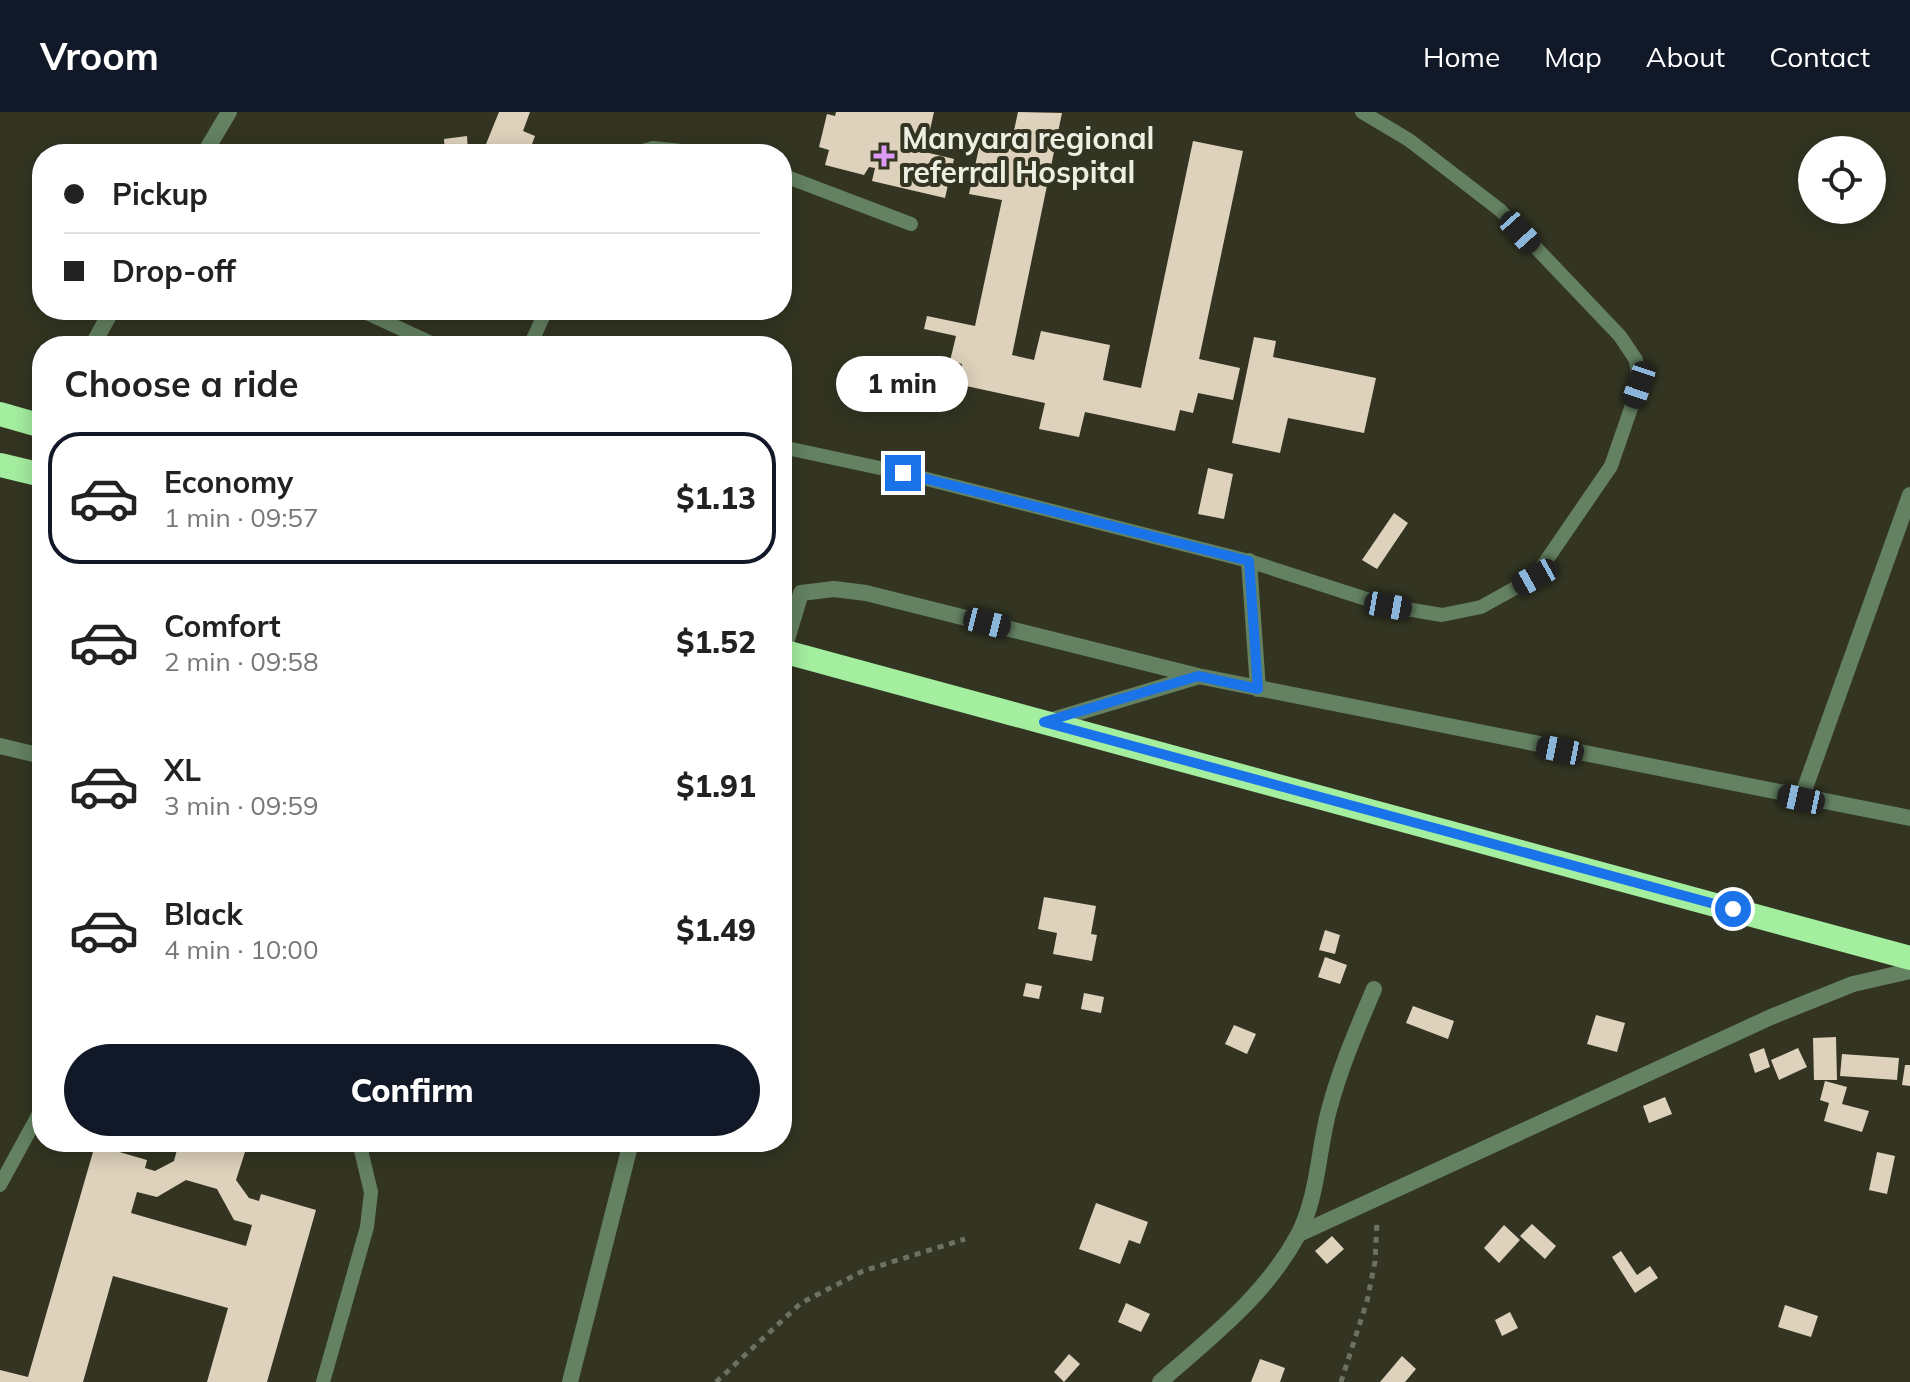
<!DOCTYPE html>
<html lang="en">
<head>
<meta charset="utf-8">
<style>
	body { margin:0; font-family:Mulish,sans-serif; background:#f2f2f2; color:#222; height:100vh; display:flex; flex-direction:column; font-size:30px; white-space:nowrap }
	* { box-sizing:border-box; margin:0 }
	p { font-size:26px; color:#767676 }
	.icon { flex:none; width:44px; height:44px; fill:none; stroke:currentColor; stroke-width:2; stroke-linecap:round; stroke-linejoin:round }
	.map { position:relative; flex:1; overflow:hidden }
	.panel { position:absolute; left:32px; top:224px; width:760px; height:816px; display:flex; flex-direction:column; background:#fff; border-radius:32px; box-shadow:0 4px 20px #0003 }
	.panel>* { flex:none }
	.guide { position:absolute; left:32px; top:32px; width:760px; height:176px; border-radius:32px; box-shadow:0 4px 20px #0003; display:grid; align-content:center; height:176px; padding:0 32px; background:#fff }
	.tools { position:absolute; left:1798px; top:24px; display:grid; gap:16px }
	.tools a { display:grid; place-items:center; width:88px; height:88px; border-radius:50%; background:#fff; box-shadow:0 4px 20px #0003; font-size:40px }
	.end { position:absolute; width:36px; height:36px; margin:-18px; border:10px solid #1a73e8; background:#fff; box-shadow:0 0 0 4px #fff }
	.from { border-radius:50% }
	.bubble { position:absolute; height:56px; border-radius:28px; background:#fff; box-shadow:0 4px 20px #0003; font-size:26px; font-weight:800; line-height:56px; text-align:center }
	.car { position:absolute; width:24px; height:48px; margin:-24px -12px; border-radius:10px; box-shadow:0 0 6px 2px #0007; background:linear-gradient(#222 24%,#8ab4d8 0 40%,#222 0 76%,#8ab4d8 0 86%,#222 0) }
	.guide b { display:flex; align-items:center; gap:28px; height:76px; font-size:30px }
	.guide b+b { border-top:2px solid #e0e0e0 }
	.guide i { width:20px; height:20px; background:#222 }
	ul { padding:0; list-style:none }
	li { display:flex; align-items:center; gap:24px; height:132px; margin:0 16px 12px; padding:0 16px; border:4px solid transparent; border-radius:32px }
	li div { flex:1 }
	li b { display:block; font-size:30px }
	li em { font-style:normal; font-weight:800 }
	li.on { border-color:#111827 }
	li>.icon { width:72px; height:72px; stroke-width:1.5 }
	h2 { padding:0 32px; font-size:36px; line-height:96px }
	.button { display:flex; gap:16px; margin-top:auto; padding:16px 32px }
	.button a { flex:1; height:92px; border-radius:48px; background:#111827; color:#fff; font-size:32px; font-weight:800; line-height:92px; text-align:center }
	header { display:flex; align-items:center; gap:48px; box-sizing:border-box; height:112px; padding:0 40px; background:#111827; color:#fff }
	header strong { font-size:38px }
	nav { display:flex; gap:44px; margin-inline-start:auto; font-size:28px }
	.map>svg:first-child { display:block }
	.building { fill:#ded2bc; fill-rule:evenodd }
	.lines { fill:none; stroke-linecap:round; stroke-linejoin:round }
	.path { stroke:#6f7060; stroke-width:5; stroke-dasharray:6 6; stroke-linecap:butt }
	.lane { stroke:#648162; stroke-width:14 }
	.street { stroke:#648162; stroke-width:16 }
	.highway { stroke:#a4eea0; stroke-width:24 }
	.route { stroke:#1a73e8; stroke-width:10 }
	.poi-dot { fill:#dc99f5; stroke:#333522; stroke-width:3 }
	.labels { text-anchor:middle; stroke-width:8; stroke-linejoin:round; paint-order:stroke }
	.poi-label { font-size:30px; font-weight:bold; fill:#eeefe3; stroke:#333522; text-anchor:start }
</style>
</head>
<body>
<header>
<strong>Vroom</strong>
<nav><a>Home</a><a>Map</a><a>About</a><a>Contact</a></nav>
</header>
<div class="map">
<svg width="1910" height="1270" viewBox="0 0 1910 1270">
	<rect width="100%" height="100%" fill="#333522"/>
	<g class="building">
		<polygon points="499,0 530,0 523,19 535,24 529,40 514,34 511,42 486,32"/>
		<polygon points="836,0 934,0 925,40 954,47 945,86 872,69 875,56 869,55 864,63 825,53 829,38 819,35 827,2 835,4"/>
		<polygon points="1018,0 1062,1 1012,243 1034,248 1041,219 1110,233 1103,268 1141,276 1193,29 1243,39 1199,247 1240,256 1233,288 1198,281 1193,301 1180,298 1175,319 1085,300 1079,325 1039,317 1045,291 957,272 962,252 950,249 956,224 924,217 927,204 975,214 1002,88 969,82 980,31 1010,37"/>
		<polygon points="467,24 468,40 445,42 444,27"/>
		<polygon points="1254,225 1276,229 1273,245 1376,266 1364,321 1288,306 1280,341 1232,331"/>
		<polygon points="1208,356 1233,362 1224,407 1198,402"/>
		<polygon points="1394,401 1408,411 1377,457 1362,448"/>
		<polygon points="1044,785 1096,794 1091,822 1097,823 1092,849 1053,842 1057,821 1038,817"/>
		<polygon points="1325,818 1340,823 1335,842 1319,838"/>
		<polygon points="1325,845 1347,853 1340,872 1318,865"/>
		<polygon points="1026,871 1042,874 1039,887 1023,884"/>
		<polygon points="1084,881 1104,885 1101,901 1081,897"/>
		<polygon points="1413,894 1454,909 1448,927 1406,911"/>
		<polygon points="1596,903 1625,911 1617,940 1587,932"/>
		<polygon points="1234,913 1256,922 1247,942 1225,932"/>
		<polygon points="1836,925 1837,968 1814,968 1813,926"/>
		<polygon points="1764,936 1770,955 1755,961 1749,942"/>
		<polygon points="1798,936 1807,955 1779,968 1771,948"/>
		<polygon points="1842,942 1899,946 1897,968 1840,964"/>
		<polygon points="1905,953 1910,953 1910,974 1902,973"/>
		<polygon points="1825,969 1847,975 1842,992 1869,999 1862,1020 1824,1009 1829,991 1820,988"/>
		<polygon points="1665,985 1672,1002 1649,1011 1643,994"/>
		<path d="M179,1030H241L246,1037L236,1068L249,1086L259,1089L261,1082L316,1098L267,1270H207L228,1196L113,1164L83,1270H0V1258L28,1265L95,1033L147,1048L145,1056L155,1059L174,1049ZM186,1068L217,1077L234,1108L252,1113L246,1134L131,1101L137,1080L157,1085Z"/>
		<polygon points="1877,1040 1895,1044 1887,1082 1869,1078"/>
		<polygon points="1096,1091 1148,1110 1140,1132 1129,1128 1120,1152 1079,1137"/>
		<polygon points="1532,1112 1556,1134 1545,1147 1520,1124"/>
		<polygon points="1504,1113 1520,1128 1499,1151 1484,1136"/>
		<polygon points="1332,1124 1344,1137 1327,1152 1315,1139"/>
		<polygon points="1621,1139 1637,1163 1650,1154 1658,1166 1635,1181 1612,1145"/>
		<polygon points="1126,1191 1150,1202 1141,1220 1118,1210"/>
		<polygon points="1785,1193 1818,1204 1811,1225 1778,1215"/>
		<polygon points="1510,1200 1518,1216 1502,1224 1495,1208"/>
		<polygon points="1069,1242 1080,1252 1064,1270 1054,1260"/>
		<polygon points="1402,1244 1416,1257 1405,1270 1380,1270"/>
		<polygon points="1260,1247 1285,1256 1280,1270 1251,1270"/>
	</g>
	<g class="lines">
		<g class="path">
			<polyline points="716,1270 801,1191 863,1159 965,1127"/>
			<polyline points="1341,1270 1367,1189 1375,1150 1377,1109"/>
		</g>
		<g class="lane">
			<polyline points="633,42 653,36 711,42"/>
			<polyline points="782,63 911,112"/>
			<polyline points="360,198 438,234"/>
			<polyline points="530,234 546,198"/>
			<polyline points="782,335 903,361 1249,449 1388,494 1442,503 1481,495 1535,465 1611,354 1639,273 1636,248 1620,224 1500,98 1409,28 1362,0"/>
			<polyline points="0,1073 42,996"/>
			<polyline points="323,1270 367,1115 371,1080 359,1030"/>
		</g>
		<g class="street">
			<polyline points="204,42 229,0"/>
			<polyline points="92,234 112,198"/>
			<polyline points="1249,449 1258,577"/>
			<polyline points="782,544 801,481 834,477 866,481 1198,564 1910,706"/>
			<polyline points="1046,610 1196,565"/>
			<polyline points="0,634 42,644"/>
			<polyline points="1801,687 1910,383"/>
			<polyline points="1299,1122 1771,905 1853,872 1910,859"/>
			<polyline points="570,1270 631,1030"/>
			<path d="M1160,1270C1211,1225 1265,1184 1298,1123C1318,1085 1318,1039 1329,998C1340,956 1357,917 1374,877"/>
		</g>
		<g class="highway">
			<polyline points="0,302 42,314"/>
			<polyline points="0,353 42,363"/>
			<polyline points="782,539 1910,846"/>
		</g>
	</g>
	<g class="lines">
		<polyline class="route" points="903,361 1249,449 1258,577 1198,564 1044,610 1733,797"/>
	</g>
	<path class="poi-dot" d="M880 32h8v8h8v8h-8v8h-8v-8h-8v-8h8z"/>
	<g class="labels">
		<g class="poi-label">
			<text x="902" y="37">Manyara regional<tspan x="902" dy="34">referral Hospital</tspan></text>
		</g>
	</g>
</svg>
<div class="tools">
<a><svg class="icon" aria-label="locate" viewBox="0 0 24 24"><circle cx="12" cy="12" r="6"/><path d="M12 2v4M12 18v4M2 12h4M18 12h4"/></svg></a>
</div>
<i class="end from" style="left:1733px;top:797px"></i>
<i class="end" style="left:903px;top:361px"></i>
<div class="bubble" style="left:836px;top:244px;width:132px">1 min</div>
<i class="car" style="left:1520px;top:120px;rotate:138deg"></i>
<i class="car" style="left:1639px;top:273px;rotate:199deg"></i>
<i class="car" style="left:1535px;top:465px;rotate:241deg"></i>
<i class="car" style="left:1388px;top:494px;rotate:100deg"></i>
<i class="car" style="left:987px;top:511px;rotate:104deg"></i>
<i class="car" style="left:1560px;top:638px;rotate:281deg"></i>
<i class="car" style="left:1801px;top:687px;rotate:282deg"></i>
<div class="guide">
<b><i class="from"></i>Pickup</b>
<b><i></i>Drop-off</b>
</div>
<section class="panel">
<h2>Choose a ride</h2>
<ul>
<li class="on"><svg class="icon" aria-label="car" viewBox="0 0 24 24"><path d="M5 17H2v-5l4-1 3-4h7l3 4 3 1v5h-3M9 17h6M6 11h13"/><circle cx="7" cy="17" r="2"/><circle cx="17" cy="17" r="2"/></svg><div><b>Economy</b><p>1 min · 09:57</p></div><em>$1.13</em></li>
<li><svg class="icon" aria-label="car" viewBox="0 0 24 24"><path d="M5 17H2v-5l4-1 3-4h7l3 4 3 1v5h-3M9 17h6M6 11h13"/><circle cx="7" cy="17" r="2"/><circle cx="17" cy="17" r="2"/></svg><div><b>Comfort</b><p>2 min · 09:58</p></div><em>$1.52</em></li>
<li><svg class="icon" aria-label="car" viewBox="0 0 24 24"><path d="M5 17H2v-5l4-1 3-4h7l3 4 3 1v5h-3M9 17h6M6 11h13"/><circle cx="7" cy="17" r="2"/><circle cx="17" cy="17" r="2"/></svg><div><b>XL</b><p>3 min · 09:59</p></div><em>$1.91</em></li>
<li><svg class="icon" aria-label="car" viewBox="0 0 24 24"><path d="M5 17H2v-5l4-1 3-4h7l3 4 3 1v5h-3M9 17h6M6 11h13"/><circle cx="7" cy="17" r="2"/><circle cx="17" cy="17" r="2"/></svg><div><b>Black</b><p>4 min · 10:00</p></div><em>$1.49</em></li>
</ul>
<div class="button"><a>Confirm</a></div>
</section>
</div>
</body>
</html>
